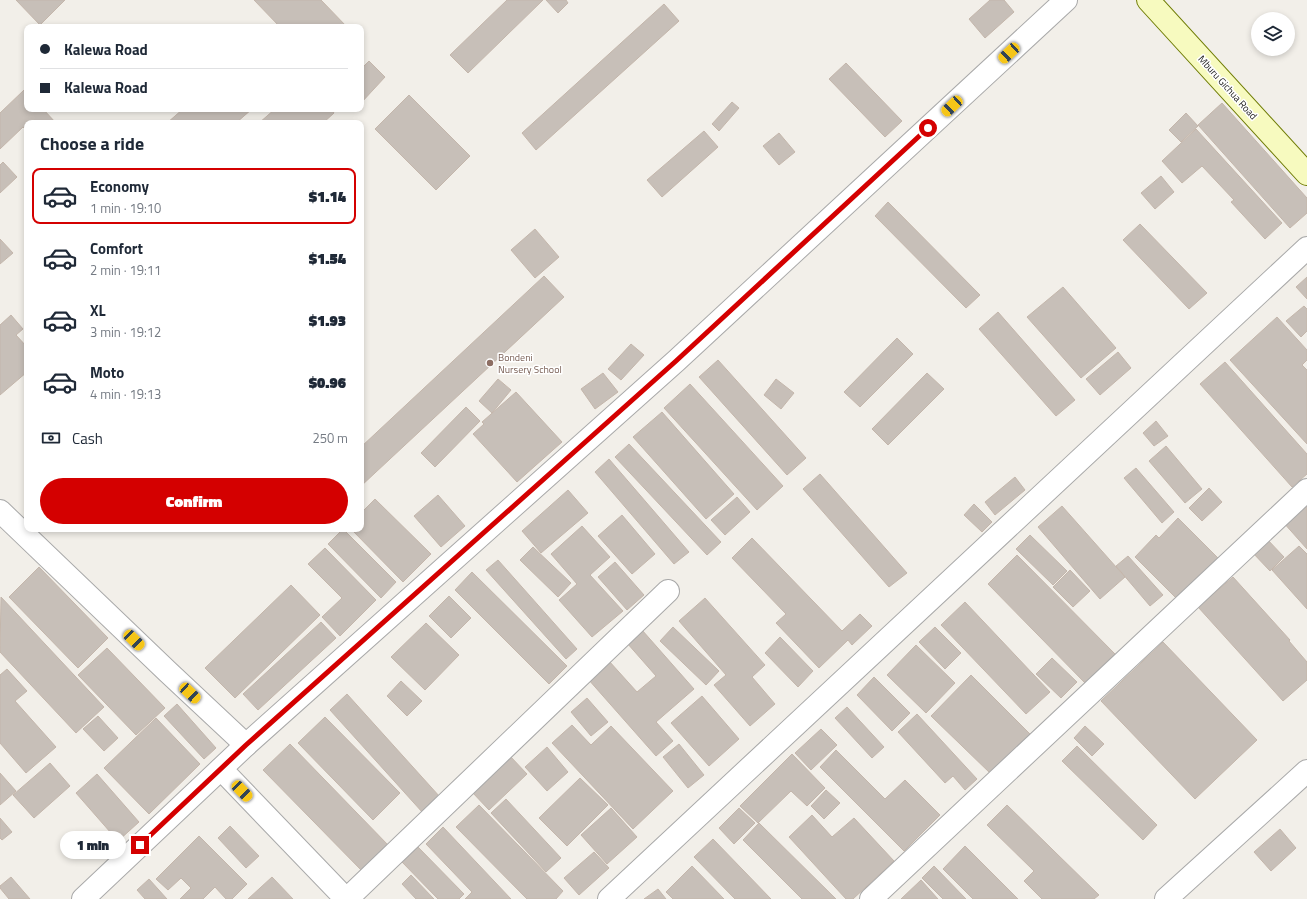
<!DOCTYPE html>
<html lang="en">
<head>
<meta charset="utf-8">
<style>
	body { margin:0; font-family:"Titillium Web",sans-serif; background:#f6f6f7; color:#1f2937; height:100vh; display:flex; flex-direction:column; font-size:15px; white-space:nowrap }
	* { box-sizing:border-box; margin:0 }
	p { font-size:13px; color:#747a83 }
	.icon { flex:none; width:22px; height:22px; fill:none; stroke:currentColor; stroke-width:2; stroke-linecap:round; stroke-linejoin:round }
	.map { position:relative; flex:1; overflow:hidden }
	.details { position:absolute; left:24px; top:120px; width:340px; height:412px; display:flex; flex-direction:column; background:#fff; border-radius:8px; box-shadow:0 2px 6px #0003 }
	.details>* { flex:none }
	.hud { position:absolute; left:24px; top:24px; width:340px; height:88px; border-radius:8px; box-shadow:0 2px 6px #0003; display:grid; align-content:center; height:88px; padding:0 16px; background:#fff }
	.fabs { position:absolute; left:1251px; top:12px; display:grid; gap:8px }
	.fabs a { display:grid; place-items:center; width:44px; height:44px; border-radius:50%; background:#fff; box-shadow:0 2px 6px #0003; font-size:20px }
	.end { position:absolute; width:18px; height:18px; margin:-9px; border:5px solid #d40000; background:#fff; box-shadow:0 0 0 2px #fff }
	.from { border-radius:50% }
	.bubble { position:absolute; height:28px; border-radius:14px; background:#fff; box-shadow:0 2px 6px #0003; font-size:13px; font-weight:800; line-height:28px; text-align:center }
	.car { position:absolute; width:12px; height:24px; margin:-12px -6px; border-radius:5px; box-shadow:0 0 3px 1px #0007; background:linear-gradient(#f5c518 24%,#345 0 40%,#f5c518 0 76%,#345 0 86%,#f5c518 0) }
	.hud b { display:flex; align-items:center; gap:14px; height:38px; font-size:15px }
	.hud b+b { border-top:1px solid #e0e1e3 }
	.hud i { width:10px; height:10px; background:#1f2937 }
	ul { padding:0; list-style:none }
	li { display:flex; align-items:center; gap:12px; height:56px; margin:0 8px 6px; padding:0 8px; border:2px solid transparent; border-radius:8px }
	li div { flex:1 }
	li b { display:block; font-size:15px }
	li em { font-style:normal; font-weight:800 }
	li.active { border-color:#d40000 }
	li>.icon { width:36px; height:36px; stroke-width:1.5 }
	h2 { padding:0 16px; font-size:18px; line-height:48px }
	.pay { display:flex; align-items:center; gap:10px; height:44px; padding:0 16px; font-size:15px }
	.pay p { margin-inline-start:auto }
	.action { display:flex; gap:8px; margin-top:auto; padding:8px 16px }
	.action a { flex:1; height:46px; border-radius:24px; background:#d40000; color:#fff; font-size:16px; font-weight:800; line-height:46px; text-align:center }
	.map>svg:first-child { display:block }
	.building { fill:#c7bfb8; stroke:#c4b6ab }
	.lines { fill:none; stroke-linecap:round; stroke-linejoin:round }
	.street-casing { stroke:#a9a9a9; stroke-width:24 }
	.secondary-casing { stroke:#707d05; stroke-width:24 }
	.street { stroke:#fff; stroke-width:22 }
	.secondary { stroke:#f7fabf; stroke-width:22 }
	.route { stroke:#d40000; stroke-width:5 }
	.education-dot { fill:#8d6e63; stroke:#fff; stroke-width:1.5 }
	.labels { text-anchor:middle; stroke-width:3; stroke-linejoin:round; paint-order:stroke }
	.street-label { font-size:10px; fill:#222; stroke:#fff }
	.education-label { font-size:10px; fill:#785e54; stroke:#fff; text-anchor:start }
</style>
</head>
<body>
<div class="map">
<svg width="1307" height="899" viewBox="0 0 1307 899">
	<rect width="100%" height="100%" fill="#f2efe9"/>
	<g class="building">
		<polygon points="16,0 65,0 40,25"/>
		<polygon points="254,0 321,0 347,27 280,27"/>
		<polygon points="507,0 543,0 468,73 450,55"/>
		<polygon points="546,0 566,0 568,3 558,13"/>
		<polygon points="990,0 1004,0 1014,12 985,38 969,19"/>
		<polygon points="664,4 679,21 536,150 522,133"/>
		<polygon points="369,61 385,77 361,103 361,69"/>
		<polygon points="846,63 902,121 885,137 829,79"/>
		<polygon points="24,90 27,93 27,109 43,109 56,123 27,123 27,131 23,127 0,149 0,113"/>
		<polygon points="409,95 470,156 436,190 375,129"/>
		<polygon points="732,102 739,108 719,131 712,124"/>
		<polygon points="1222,103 1307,198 1307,213 1290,228 1198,125"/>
		<polygon points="183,109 252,109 236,123 167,123"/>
		<polygon points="275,109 331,109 334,113 323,123 259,123"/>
		<polygon points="1186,113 1198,126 1181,142 1169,130"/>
		<polygon points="1196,129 1282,223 1265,239 1231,202 1234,200 1202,166 1182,183 1162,161"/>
		<polygon points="704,131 718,147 662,197 647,180"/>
		<polygon points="779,133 795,152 779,165 763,146"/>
		<polygon points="3,162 17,177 0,193 0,165"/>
		<polygon points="1161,176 1174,192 1155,209 1141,193"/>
		<polygon points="888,202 980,295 966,308 875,216"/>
		<polygon points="1140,224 1207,293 1189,309 1123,240"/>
		<polygon points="535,229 559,257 535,278 511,250"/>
		<polygon points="0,239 13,253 0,264"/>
		<polygon points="544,276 564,297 361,486 361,447"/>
		<polygon points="1307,277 1307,299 1296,287"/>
		<polygon points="1063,287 1116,348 1081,378 1027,317"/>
		<polygon points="1304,306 1307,309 1307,331 1301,337 1286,321"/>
		<polygon points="998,312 1075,400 1056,416 979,329"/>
		<polygon points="11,315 23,329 16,335 27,347 27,372 0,395 0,325"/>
		<polygon points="1277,317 1307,350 1307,360 1302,365 1307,370 1307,444 1230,360"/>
		<polygon points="897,338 913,354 860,407 844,392"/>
		<polygon points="631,344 644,355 621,380 608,369"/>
		<polygon points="1118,352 1131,368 1100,395 1086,379"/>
		<polygon points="718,360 806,458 787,475 699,377"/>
		<polygon points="1225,362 1307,454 1307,474 1292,487 1200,384"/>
		<polygon points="603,373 618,392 595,409 581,389"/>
		<polygon points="927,373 944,389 888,445 872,429"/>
		<polygon points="498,379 511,390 492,413 479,401"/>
		<polygon points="776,379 794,393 781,409 764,395"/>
		<polygon points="690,384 783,486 757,510 664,408"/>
		<polygon points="516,392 562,442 517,482 473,434 484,424 482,422"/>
		<polygon points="466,407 480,421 435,467 421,453"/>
		<polygon points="662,412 734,494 706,519 633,437"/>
		<polygon points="1156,421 1168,436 1154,446 1143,433"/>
		<polygon points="629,444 721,542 707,555 615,457"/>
		<polygon points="1166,446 1202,489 1185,503 1149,461"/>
		<polygon points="609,459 689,552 674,564 595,472"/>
		<polygon points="1136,468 1174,512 1162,523 1124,478"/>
		<polygon points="820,474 907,573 889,587 803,489"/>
		<polygon points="1015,477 1025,490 995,515 985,502"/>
		<polygon points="1209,488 1222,502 1202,521 1189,508"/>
		<polygon points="568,490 588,513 541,553 522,531"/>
		<polygon points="438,495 465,526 441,547 414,516"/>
		<polygon points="737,497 750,512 725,535 711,520"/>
		<polygon points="375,499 431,554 403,582 351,529 361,529 361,513"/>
		<polygon points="1307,500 1307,549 1283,522"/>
		<polygon points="974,504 992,522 982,532 964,515"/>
		<polygon points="1062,506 1125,577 1100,599 1038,527"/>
		<polygon points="622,515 655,554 632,574 598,536"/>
		<polygon points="1178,518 1219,559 1178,600 1135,557 1156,535 1159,538"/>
		<polygon points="582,526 610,557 590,575 623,611 592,637 559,600 577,584 551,554"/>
		<polygon points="343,529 396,582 381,598 328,544"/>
		<polygon points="1030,535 1067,571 1053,585 1016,549"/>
		<polygon points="752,538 842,631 860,614 872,626 852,645 848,640 819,668 776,623 786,614 732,558"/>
		<polygon points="1266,538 1284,557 1270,571 1252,552"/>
		<polygon points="1299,546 1307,554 1307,609 1272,570"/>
		<polygon points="533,547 571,583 558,597 520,560"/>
		<polygon points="325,548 376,600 340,636 322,617 342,598 308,564"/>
		<polygon points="1017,555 1115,654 1085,683 988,584"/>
		<polygon points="1128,556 1163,595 1150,606 1116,566"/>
		<polygon points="498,560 577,649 566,659 486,570"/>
		<polygon points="615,562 644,595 627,610 598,577"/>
		<polygon points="39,567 108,638 78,668 9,597"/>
		<polygon points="1070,570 1090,591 1073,607 1053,587"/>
		<polygon points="472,572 567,666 549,684 455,590"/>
		<polygon points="1233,577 1290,640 1289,641 1307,662 1307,680 1283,701 1198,607"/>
		<polygon points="291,585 320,615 235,698 205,668"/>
		<polygon points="449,596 471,618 451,638 429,616"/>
		<polygon points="1,597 104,707 76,733 0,652"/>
		<polygon points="705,598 765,665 752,677 775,704 750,726 714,685 726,675 679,621"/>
		<polygon points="965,602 1050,692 1026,714 941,625"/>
		<polygon points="321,622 336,638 258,710 243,694"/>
		<polygon points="426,623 459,655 425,690 391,657"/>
		<polygon points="673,627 719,671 706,685 660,641"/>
		<polygon points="935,627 961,653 945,669 919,642"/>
		<polygon points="642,630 694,689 656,722 673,741 656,756 588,679 609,661 637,692 656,676 627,643"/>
		<polygon points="780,637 813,671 798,687 765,653"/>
		<polygon points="1163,642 1257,740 1195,799 1101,701"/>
		<polygon points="916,645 955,683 926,713 887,675"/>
		<polygon points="107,648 165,708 136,735 78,675"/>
		<polygon points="1052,658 1077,682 1061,698 1036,674"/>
		<polygon points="7,669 27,691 15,701 56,747 26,773 0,743 0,675"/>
		<polygon points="971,675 1030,734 991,774 931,716"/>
		<polygon points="874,677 910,713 892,731 857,695"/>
		<polygon points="401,681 422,701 407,716 387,696"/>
		<polygon points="347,694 440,797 423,813 330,710"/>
		<polygon points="702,696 739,739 709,766 671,723"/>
		<polygon points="587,698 608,722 591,736 571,712"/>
		<polygon points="177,704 216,748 204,759 164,716"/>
		<polygon points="847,707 884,747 872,758 835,718"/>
		<polygon points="917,714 977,779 965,790 953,776 945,783 898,732"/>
		<polygon points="98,716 118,738 104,751 83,729"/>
		<polygon points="325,717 400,793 373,820 298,743"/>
		<polygon points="156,718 200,764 149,814 104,768"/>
		<polygon points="572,725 591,745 611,726 673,791 633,829 552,743"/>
		<polygon points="1085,726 1104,744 1092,756 1074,738"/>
		<polygon points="821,729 837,745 811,770 795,753"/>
		<polygon points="290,744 389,846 363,872 263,770"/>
		<polygon points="679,744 704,775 688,788 663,757"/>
		<polygon points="1077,746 1157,825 1143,840 1062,761"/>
		<polygon points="547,747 568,772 547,791 525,767"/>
		<polygon points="836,750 885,799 905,780 940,815 904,851 820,767"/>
		<polygon points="792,754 825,788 807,806 791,791 758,823 740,806"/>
		<polygon points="510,756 527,774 489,810 472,792"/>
		<polygon points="50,763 70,786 34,818 13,795"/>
		<polygon points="0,773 16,791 0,805"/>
		<polygon points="97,774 139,822 118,841 76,793"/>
		<polygon points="580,778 608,805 567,846 539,818"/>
		<polygon points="826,790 840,803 824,819 811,806"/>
		<polygon points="506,799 561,858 546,872 491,813"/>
		<polygon points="479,805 563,891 556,899 527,899 456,827"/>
		<polygon points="1007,805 1099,895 1094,899 1042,899 1024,881 1034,871 987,825"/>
		<polygon points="611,808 637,837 607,864 581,835"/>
		<polygon points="739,808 755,823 734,844 719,828"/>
		<polygon points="812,815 832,837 854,818 894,861 853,899 846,899 789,837"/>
		<polygon points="0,818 12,832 2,840 0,838"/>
		<polygon points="759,823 836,899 802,899 743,840"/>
		<polygon points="230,826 259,856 246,868 218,838"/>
		<polygon points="443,827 511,899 465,899 472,892 426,844"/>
		<polygon points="1280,829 1296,848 1271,871 1254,852"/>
		<polygon points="199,836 247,884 232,899 226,899 215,887 203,899 180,899 191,888 181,878 168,890 156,879"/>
		<polygon points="713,839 771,899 735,899 694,857"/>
		<polygon points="965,846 1018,899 973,899 943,869"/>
		<polygon points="418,847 464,894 459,899 438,899 402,862"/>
		<polygon points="594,852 609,868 579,895 564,878"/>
		<polygon points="692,866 724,899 673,899 666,892"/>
		<polygon points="934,866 966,899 943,899 922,878"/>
		<polygon points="411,875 434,899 416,899 402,884"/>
		<polygon points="11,877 30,899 9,899 0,888 0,886"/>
		<polygon points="272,877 293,899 248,899"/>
		<polygon points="149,879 167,899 145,899 137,890"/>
		<polygon points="921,880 938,899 901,899"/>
		<polygon points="658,889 666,899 644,899"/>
	</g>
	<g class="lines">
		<defs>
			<g id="street">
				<polyline points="0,511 168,672 246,745"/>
				<polyline points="221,769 346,899"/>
				<polyline points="83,899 246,745 676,361 1066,0"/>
				<polyline points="347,899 668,591"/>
				<polyline points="609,899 1307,248"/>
				<polyline points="871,899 1307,490"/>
				<polyline points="1166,899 1307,771"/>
			</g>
			<polyline id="secondary" points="1148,0 1307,174"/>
		</defs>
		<use href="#street" class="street-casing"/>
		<use href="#secondary" class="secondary-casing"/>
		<use href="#street" class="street"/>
		<use href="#secondary" class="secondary"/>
	</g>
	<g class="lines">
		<polyline class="route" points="140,845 246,745 676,361 928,128"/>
	</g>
	<circle class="education-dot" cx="490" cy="363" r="4"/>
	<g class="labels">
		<g class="street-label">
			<text transform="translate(1228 87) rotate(48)" y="4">Mburu Gichua Road</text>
		</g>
		<g class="education-label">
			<text x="498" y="361">Bondeni<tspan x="498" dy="12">Nursery School</tspan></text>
		</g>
	</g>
</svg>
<div class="fabs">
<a><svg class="icon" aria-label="layers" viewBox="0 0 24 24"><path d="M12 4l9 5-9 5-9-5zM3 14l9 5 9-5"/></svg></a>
</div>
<i class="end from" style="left:928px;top:128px"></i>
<i class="end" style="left:140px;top:845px"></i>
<div class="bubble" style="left:60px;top:831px;width:66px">1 min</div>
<i class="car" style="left:1009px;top:53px;rotate:227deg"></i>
<i class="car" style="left:952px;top:106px;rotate:227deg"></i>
<i class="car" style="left:134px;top:640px;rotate:134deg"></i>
<i class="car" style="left:190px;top:693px;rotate:133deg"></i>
<i class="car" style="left:242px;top:791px;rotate:136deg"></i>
<div class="hud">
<b><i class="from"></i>Kalewa Road</b>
<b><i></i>Kalewa Road</b>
</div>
<section class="details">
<h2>Choose a ride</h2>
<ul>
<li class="active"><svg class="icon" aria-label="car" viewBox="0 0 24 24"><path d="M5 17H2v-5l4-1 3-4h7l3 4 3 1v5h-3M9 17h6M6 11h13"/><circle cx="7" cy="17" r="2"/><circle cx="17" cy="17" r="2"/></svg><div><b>Economy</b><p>1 min · 19:10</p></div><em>$1.14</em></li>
<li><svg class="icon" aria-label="car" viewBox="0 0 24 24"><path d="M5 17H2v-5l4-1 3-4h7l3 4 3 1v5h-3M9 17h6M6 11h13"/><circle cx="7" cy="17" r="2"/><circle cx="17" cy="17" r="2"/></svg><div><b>Comfort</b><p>2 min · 19:11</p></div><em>$1.54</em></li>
<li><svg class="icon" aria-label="car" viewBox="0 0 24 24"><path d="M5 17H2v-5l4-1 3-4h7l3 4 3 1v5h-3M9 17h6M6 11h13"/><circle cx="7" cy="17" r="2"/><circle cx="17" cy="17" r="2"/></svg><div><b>XL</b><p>3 min · 19:12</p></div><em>$1.93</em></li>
<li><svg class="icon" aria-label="car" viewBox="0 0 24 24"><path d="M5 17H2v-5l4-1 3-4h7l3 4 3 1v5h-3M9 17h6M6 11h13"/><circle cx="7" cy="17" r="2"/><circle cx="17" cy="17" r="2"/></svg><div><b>Moto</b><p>4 min · 19:13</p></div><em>$0.96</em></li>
</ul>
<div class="pay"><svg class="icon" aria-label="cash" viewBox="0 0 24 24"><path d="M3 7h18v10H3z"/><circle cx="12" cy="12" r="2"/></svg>Cash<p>250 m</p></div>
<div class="action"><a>Confirm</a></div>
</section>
</div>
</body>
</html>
